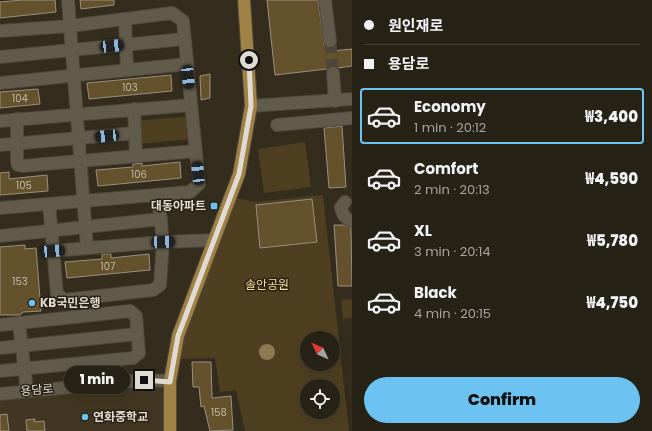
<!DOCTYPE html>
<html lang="en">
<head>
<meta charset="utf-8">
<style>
	body { margin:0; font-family:Poppins,"Noto Sans KR",sans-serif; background:#332f23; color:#f1f3f6; height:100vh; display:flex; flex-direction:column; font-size:15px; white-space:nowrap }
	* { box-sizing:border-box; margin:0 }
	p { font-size:13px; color:#a4a4a1 }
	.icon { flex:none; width:22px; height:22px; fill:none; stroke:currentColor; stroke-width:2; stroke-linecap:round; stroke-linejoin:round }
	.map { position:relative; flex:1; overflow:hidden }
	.sheet { display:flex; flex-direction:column; background:#272216; width:300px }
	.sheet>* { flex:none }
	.guide { display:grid; align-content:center; height:88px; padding:0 12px; background:#272216 }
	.needle { width:26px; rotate:314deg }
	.controls { position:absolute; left:300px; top:331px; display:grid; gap:8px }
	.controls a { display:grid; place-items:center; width:40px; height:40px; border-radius:50%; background:#272216; box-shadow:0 4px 16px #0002,0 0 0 1px #433f35; font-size:20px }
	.end { position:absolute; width:18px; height:18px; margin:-9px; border:5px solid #dfdbd2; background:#111; box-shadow:0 0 0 2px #111 }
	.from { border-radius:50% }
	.bubble { position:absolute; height:28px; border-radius:14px; background:#272216; box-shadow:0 4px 16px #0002,0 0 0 1px #433f35; font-size:13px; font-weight:800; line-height:28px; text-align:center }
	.car { position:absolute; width:12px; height:24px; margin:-12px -6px; border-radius:5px; box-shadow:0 0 3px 1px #0007; background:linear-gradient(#222 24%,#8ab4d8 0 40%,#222 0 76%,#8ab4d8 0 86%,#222 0) }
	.guide b { display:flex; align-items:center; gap:14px; height:38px; font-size:15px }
	.guide b+b { border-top:1px solid #433f35 }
	.guide i { width:10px; height:10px; background:#f1f3f6 }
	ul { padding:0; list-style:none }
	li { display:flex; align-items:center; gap:12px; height:56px; margin:0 8px 6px; padding:0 4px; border:2px solid transparent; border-radius:4px }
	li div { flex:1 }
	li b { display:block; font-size:15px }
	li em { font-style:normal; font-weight:800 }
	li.current { border-color:#6cc3f2 }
	li>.icon { width:36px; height:36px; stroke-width:1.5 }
	.action { display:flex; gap:8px; margin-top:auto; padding:8px 12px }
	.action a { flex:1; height:46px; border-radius:24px; background:#6cc3f2; color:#111; font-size:16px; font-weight:800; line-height:46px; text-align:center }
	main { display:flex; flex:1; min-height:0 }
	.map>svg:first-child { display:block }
	.built { fill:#413621 }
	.green { fill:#4e3f20; fill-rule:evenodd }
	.water { fill:#8e7b54 }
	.building { fill:#64522c; stroke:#99907f }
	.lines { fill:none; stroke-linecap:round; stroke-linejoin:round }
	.minor-tunnel { stroke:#4e4739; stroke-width:12; stroke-dasharray:12 6; stroke-linecap:butt }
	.minor-casing { stroke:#4f483c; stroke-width:14 }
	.major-casing { stroke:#4f483c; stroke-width:14 }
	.minor { stroke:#625a4a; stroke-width:12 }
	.major { stroke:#a08344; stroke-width:12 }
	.route { stroke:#dfdbd2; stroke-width:5 }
	.poi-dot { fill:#6cc3f2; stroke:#2a2315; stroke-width:1.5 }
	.labels { text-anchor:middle; stroke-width:3; stroke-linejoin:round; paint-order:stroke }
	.number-label { font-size:10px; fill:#c0b9a8 }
	.poi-label { font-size:12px; font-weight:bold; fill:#dfdbd2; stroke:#2a2315; text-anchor:start }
	.park-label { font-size:12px; fill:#fcdb9a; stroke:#2a2315 }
	.street-label { font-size:12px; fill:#dfdbd2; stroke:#2a2315 }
</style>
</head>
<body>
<main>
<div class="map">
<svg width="352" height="431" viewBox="0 0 352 431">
	<rect width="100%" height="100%" fill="#342d1e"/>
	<polygon class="built" points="170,381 170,431 0,431 0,394"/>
	<g class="green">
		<polygon points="192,116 195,139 136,144 135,121"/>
		<polygon points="305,142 311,187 264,193 258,149"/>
		<path d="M323,195L349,431H245L236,390L220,392L215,358L174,359L231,197L256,202ZM307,338H333V364H307ZM307,386H333V412H307Z"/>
		<polygon points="352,299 352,318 343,319 341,300"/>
	</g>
	<circle class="water" cx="267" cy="352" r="8"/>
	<g class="building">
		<polygon points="22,0 55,0 56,12 0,18 0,2"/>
		<polygon points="80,0 114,0 114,5 81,9"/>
		<polygon points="267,0 318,0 324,45 331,51 352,49 352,66 338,68 332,66 327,69 275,75"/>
		<polygon points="210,74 210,98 201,100 200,76"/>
		<polygon points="171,75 172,91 89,99 87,83"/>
		<polygon points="38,89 40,104 0,108 0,92"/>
		<polygon points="342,126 346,187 329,188 324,128"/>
		<polygon points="180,162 181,178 98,186 96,170 133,167 133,164 142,163 142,166"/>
		<polygon points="9,172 9,179 47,175 48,191 0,195 0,173"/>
		<polygon points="312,199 317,242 260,248 256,205"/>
		<polygon points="334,225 343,225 351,228 352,286 338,286"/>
		<polygon points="25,245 25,249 36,248 41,311 23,312 20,315 0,315 0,247"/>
		<polygon points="102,254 111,254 111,258 149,254 150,270 67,278 65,262 102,259"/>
		<polygon points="192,362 211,362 212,398 231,396 233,430 210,431 204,406 201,407 199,387 193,387"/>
		<polygon points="7,414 9,431 0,431 0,415"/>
		<polygon points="35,419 34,422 44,421 45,431 27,431 26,420"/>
	</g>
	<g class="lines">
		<polyline class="minor-tunnel" points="330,41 333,73"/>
		<defs>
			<g id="minor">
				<polyline points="68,0 87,248"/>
				<polyline points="325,0 330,41"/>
				<polyline points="125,19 127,70"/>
				<polyline points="0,31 70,26 172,13 183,21 199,184 190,192 0,208"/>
				<polyline points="0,57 184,39"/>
				<polyline points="333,73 335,101"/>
				<polyline points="0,83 187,64"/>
				<polyline points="251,106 352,99"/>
				<polyline points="134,109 136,156"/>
				<polyline points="17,119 17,162 18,165 22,166 196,151"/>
				<polyline points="0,121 191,105"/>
				<polyline points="277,125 352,118"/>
				<polyline points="0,145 135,133"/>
				<path d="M345,202L341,207C342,214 345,219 352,221"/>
				<polyline points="49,204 57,294 64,300 153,290 160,285 163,242 158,195"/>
				<polyline points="0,236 161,219"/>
				<polyline points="53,251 163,242 214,240"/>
				<polyline points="19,323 27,391"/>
				<polyline points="0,325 130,311 136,316 139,353 133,358 0,371"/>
				<polyline points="0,348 137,334"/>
				<polyline points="0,394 144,380 170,381"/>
			</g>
			<polyline id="major" points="170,431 170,381 178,336 239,174 251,106 244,0"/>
		</defs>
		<use href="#minor" class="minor-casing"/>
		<use href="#major" class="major-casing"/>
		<use href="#minor" class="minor"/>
		<use href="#major" class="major"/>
	</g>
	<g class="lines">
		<polyline class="route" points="144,380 170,382 178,336 239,174 251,106 249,60"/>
	</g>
	<g class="poi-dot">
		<rect x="210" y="202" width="8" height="8" rx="2"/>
		<circle cx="32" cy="303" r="4"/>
		<circle cx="85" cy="417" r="4"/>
	</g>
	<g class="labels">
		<g class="number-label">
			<text x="130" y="91">103</text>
			<text x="20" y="102">104</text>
			<text x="139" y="178">106</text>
			<text x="24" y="189">105</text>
			<text x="108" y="270">107</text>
			<text x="20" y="285">153</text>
			<text x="219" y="416">158</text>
		</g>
		<g class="poi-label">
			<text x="206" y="210" text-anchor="end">대동아파트</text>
			<text x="40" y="307">KB국민은행</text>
			<text x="93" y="421">연화중학교</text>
		</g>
		<g class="park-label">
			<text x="267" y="289">솔안공원</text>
		</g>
		<g class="street-label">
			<text transform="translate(37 390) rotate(-5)" y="4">용담로</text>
		</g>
	</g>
</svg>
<div class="controls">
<a><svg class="needle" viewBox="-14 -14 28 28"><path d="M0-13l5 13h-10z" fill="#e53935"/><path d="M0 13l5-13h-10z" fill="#a4a4a1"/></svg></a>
<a><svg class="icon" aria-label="locate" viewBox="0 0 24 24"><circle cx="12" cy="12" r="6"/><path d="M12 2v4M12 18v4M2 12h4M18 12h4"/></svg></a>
</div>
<i class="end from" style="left:249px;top:60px"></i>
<i class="end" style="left:144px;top:380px"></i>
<div class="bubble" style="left:64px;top:366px;width:66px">1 min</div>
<i class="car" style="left:112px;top:46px;rotate:84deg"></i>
<i class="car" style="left:188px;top:77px;rotate:174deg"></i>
<i class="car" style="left:107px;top:136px;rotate:265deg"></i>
<i class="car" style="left:198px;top:173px;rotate:354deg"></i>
<i class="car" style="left:163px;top:242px;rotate:88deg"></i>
<i class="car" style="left:53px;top:251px;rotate:86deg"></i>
</div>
<section class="sheet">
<div class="guide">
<b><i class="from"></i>원인재로</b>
<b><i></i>용담로</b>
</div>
<ul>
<li class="current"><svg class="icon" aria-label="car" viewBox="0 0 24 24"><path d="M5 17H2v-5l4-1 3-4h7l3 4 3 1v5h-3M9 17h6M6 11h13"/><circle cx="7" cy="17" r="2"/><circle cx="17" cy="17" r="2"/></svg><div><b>Economy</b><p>1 min · 20:12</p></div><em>₩3,400</em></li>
<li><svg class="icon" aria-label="car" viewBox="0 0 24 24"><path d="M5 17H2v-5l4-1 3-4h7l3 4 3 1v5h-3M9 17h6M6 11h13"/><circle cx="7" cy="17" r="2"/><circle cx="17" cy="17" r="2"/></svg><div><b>Comfort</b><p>2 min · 20:13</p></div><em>₩4,590</em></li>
<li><svg class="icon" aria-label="car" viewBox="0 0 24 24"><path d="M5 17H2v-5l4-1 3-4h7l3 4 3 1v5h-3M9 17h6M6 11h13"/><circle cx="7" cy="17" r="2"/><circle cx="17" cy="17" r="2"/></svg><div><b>XL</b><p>3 min · 20:14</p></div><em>₩5,780</em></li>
<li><svg class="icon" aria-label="car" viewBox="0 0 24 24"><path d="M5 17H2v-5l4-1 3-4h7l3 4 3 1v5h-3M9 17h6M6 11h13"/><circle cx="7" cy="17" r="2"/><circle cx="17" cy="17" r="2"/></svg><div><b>Black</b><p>4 min · 20:15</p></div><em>₩4,750</em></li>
</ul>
<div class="action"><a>Confirm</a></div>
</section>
</main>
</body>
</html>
